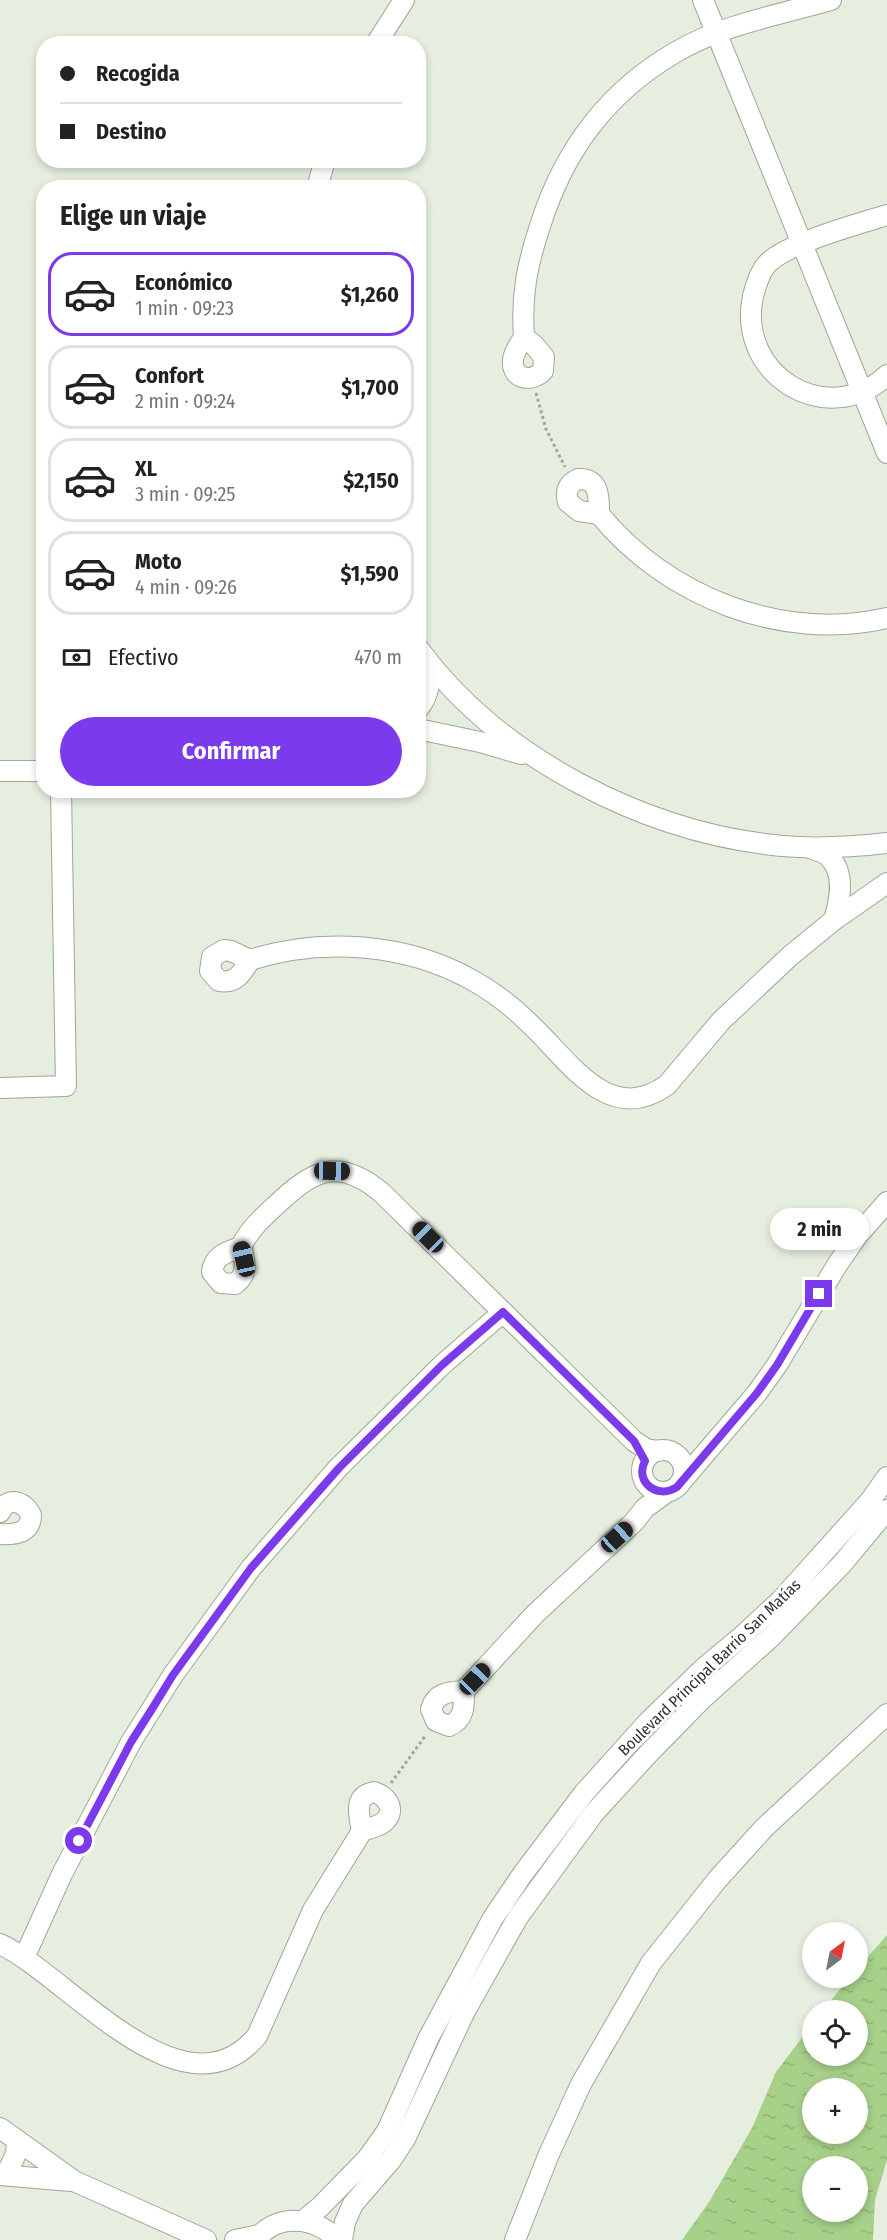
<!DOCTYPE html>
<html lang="es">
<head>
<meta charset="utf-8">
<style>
	body { margin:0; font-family:"Fira Sans Condensed",sans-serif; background:#f6f6f6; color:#222; height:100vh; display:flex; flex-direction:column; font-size:22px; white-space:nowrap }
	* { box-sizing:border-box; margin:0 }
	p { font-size:20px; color:#767676 }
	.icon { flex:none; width:33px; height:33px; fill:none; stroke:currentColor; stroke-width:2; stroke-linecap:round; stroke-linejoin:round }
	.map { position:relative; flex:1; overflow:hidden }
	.sheet { position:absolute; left:36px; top:180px; width:390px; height:618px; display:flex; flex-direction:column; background:#fff; border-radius:24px; box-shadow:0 3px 9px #0003 }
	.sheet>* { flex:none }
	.hud { position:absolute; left:36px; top:36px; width:390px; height:132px; border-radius:24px; box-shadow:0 3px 9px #0003; display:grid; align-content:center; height:132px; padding:0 24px; background:#fff }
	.needle { width:39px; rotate:32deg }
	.tools { position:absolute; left:802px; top:1922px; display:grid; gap:12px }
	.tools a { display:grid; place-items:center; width:66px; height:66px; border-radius:50%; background:#fff; box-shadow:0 3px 9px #0003; font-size:30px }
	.end { position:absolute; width:27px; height:27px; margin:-14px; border:8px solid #7c3aed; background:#fff; box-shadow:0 0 0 3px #fff }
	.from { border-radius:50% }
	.bubble { position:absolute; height:42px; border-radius:21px; background:#fff; box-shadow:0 3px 9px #0003; font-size:20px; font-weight:700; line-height:42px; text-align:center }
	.car { position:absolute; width:18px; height:36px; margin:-18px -9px; border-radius:8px; box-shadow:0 0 4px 2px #0007; background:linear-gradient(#222 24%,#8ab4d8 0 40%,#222 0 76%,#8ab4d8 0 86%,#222 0) }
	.hud b { display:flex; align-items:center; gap:21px; height:57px; font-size:22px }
	.hud b+b { border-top:2px solid #e0e0e0 }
	.hud i { width:15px; height:15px; background:#222 }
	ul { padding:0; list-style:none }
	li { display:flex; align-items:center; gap:18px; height:84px; margin:0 12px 9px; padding:0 12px; border:3px solid #e0e0e0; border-radius:24px }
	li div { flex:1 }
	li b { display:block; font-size:22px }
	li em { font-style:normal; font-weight:700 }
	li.on { border-color:#7c3aed }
	li>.icon { width:54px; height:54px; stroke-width:1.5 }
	h2 { padding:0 24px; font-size:27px; line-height:72px }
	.pay { display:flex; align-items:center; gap:15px; height:66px; padding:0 24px; font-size:22px }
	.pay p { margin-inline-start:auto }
	.primary-button { display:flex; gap:12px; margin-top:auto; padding:12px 24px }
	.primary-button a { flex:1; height:69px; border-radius:36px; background:#7c3aed; color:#fff; font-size:24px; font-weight:700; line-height:69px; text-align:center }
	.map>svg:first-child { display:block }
	.water { fill:url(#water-ripples); fill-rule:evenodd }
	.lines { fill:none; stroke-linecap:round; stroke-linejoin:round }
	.minor-casing { stroke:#9ea798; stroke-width:22 }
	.path { stroke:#a0a79b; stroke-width:3; stroke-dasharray:3 3; stroke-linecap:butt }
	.minor { stroke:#fff; stroke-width:20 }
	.route { stroke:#7c3aed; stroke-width:8 }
	.labels { text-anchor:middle; stroke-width:6; stroke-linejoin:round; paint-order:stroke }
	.street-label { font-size:16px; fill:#2f332d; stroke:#fff }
</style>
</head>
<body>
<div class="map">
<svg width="887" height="2240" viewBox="0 0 887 2240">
	<defs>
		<pattern id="water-ripples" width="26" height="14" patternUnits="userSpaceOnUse" patternTransform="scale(1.5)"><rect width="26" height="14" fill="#a7d089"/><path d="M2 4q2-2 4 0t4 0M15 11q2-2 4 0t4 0" fill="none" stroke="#90b377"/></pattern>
	</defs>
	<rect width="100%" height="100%" fill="#e5eedf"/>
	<path class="water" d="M887,1935V2160L875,2200L873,2240H682L709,2202L752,2128L776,2072L813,2023V2055H858V2010H823L850,1977H858V1968ZM813,2088H858V2133H813ZM813,2166H858V2211H813Z"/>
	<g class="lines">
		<defs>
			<g id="minor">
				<polyline points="703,0 887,453"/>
				<polyline points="376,44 404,0"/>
				<polyline points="317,188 325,160"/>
				<path d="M887,215C858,224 788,243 768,263C760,271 756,285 753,296C736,375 827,431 887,375"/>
				<path d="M524,337C521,296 527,265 540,226C564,150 607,92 676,52C724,24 779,15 831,0"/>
				<path d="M524,337L534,345L544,357L543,371C531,383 511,379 513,360C514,351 520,344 524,337Z"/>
				<path d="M578,479C600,478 599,498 599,514L579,511L568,502C565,491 568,484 578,479Z"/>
				<path d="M599,514C667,597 781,642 887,618"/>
				<path d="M418,648C500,759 646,833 782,846C817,849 852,847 887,843"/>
				<path d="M418,709C431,694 431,676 426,658"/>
				<polyline points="418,729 480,742 521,754"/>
				<polyline points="0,771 44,771"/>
				<path d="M810,848C815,850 824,852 828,856C846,872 840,900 834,920"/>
				<path d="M224,950L231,951L250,960C242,973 236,984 219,981L210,971L212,957Z"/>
				<path d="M250,960C321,937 406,943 472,980C492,991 514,1008 530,1024C569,1060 608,1127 667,1085L721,1021L790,956L834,920L887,883"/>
				<polyline points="0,1088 66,1086 61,790"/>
				<path d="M241,1247C248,1231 261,1219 274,1207C312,1171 337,1155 382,1193L634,1441L646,1449L658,1451"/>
				<path d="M241,1247C245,1261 249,1274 235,1284L221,1283L212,1272C214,1255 227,1252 241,1247Z"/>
				<circle cx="663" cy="1471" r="21"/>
				<polyline points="680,1483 757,1393 777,1365 837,1265 857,1236 887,1202"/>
				<path d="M0,1512C8,1496 24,1501 31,1515C31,1533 15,1535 0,1534"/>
				<polyline points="464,1691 535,1614 634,1522 645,1508 667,1492"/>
				<path d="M464,1691C464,1706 465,1719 449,1726L436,1721L431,1709C436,1692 449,1692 464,1691Z"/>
				<path d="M374,1792C390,1797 397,1814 381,1824C375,1827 368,1829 362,1831C359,1815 353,1796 374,1792Z"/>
				<path d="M0,1944C67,1975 183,2124 257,2036L313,1910L362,1831"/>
				<polyline points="24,1958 62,1874 131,1742 173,1675 251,1568 338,1468 442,1365 503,1312"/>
				<polyline points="0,2128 74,2181 206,2240"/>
				<polyline points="0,2175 71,2181"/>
				<polyline points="6,2175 15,2156 18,2141"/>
				<polyline points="304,2220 320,2207 367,2159 387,2131 428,2039 493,1918 522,1875 584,1793 648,1722 705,1667 740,1638 781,1600 870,1501 887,1477"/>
				<polyline points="235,2240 259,2235"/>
				<path d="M256,2240C275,2213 317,2216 337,2240"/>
				<polyline points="342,2240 345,2222 353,2204 391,2160 405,2139 465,2011 518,1917 594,1813 649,1753 702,1699 771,1637 842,1564 887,1510"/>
				<polyline points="515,2240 549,2154 581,2084 651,1963 717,1880 764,1828 887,1714"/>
			</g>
		</defs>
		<use href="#minor" class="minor-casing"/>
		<g class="path">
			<polyline points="536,393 546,429 565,467"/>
			<polyline points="391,1783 426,1735"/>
		</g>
		<use href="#minor" class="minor"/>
	</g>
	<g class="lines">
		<path class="route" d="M79,1841L131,1742L152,1709L173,1675L251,1568L339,1468L442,1365L503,1312L634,1441L645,1461C634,1482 658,1500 677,1487L757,1393L777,1365L819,1294"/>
	</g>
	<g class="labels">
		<g class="street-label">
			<text transform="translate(709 1667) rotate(-44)" y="6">Boulevard Principal Barrio San Matías</text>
		</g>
	</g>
</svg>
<div class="tools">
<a><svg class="needle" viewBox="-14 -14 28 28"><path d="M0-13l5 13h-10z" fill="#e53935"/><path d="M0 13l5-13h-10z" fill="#767676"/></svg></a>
<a><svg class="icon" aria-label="locate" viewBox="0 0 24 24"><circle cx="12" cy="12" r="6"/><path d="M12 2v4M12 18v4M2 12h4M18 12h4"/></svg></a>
<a>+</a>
<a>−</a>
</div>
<i class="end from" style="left:79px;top:1841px"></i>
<i class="end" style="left:819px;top:1294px"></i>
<div class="bubble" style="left:770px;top:1208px;width:99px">2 min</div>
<i class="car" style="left:332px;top:1171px;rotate:91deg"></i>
<i class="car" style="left:428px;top:1237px;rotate:315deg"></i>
<i class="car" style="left:244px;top:1259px;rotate:347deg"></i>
<i class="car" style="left:617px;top:1537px;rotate:48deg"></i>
<i class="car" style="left:475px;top:1679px;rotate:44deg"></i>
<div class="hud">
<b><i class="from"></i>Recogida</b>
<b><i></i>Destino</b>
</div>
<section class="sheet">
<h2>Elige un viaje</h2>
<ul>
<li class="on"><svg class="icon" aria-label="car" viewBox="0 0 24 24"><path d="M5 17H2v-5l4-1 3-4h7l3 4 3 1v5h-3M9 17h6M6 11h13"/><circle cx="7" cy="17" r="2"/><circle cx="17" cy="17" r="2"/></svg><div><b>Económico</b><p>1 min · 09:23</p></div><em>$1,260</em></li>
<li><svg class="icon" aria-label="car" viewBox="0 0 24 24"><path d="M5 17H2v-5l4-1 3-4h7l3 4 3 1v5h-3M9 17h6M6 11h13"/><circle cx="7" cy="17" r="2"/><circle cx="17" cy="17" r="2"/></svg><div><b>Confort</b><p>2 min · 09:24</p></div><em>$1,700</em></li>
<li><svg class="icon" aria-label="car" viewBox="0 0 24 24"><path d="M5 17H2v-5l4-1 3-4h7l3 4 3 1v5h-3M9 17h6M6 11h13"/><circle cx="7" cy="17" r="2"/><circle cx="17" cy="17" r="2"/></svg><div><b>XL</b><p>3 min · 09:25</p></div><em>$2,150</em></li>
<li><svg class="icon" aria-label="car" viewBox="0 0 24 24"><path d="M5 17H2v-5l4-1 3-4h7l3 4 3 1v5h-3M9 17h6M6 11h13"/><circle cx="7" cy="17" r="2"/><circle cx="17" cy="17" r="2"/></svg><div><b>Moto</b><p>4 min · 09:26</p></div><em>$1,590</em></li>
</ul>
<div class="pay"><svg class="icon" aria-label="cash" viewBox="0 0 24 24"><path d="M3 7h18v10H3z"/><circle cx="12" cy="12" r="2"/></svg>Efectivo<p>470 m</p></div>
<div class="primary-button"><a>Confirmar</a></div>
</section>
</div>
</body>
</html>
